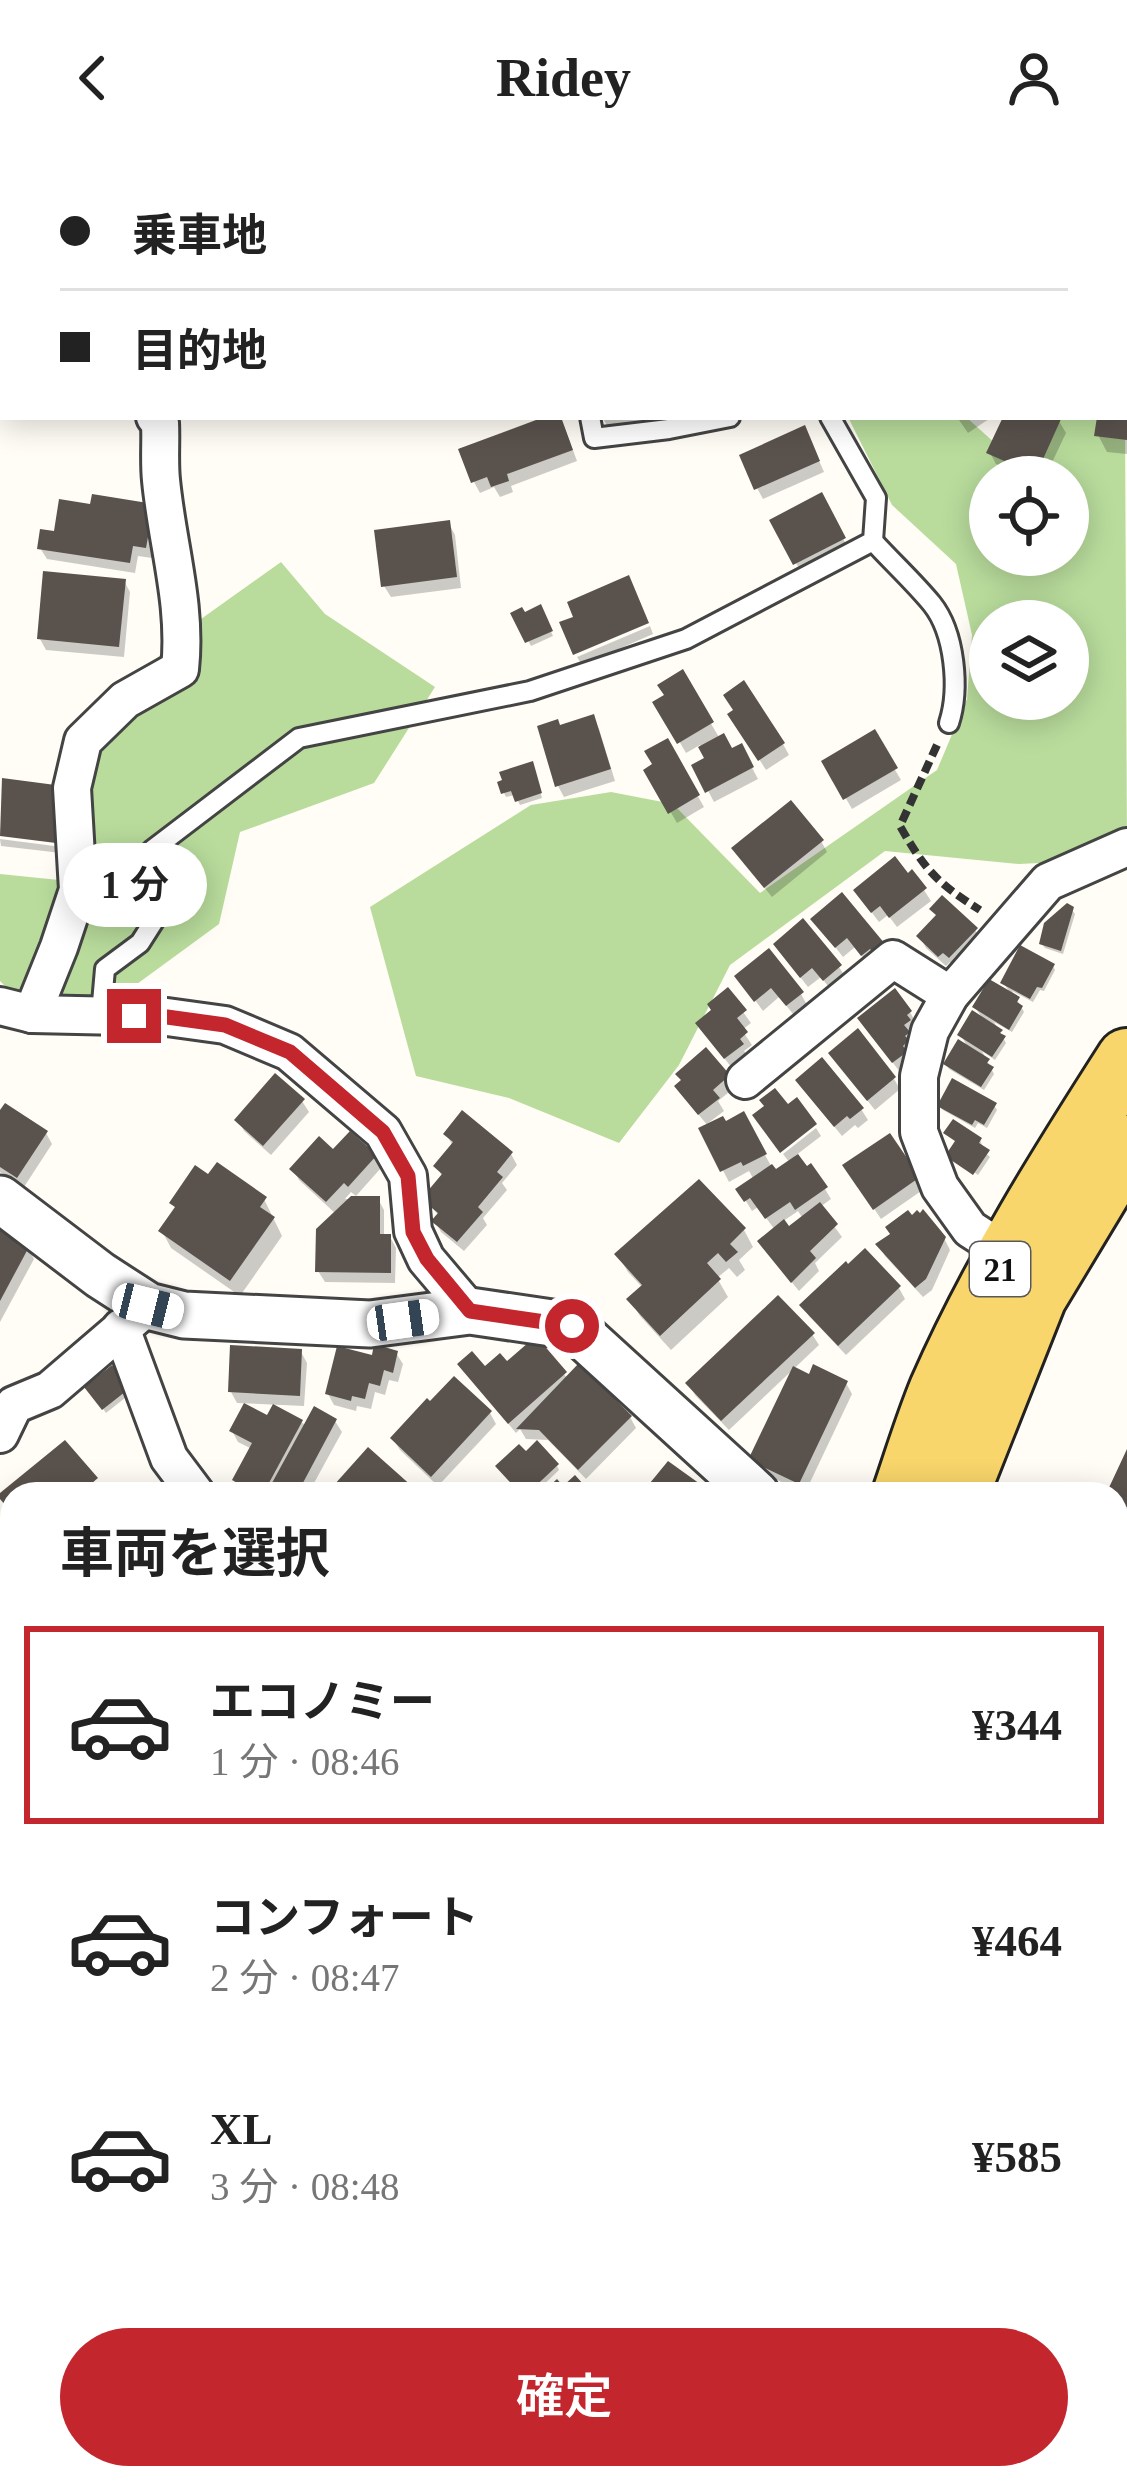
<!DOCTYPE html>
<html lang="ja">
<head>
<meta charset="utf-8">
<style>
	body { margin:0; font-family:"Times New Roman","Noto Sans JP",serif; background:#f2f2f2; color:#222; height:100vh; display:flex; flex-direction:column; font-size:45px; white-space:nowrap }
	* { box-sizing:border-box; margin:0 }
	p { font-size:39px; color:#767676 }
	.icon { flex:none; width:66px; height:66px; fill:none; stroke:currentColor; stroke-width:2; stroke-linecap:round; stroke-linejoin:round }
	.map { position:relative; flex:1; overflow:hidden }
	.drawer { position:absolute; left:0px; top:1326px; width:1128px; height:1008px; display:flex; flex-direction:column; background:#fff; border-radius:36px 36px 0 0; box-shadow:0 6px 30px #0003 }
	.drawer>* { flex:none }
	.hud { position:absolute; left:0px; top:0px; width:1128px; height:264px; box-shadow:0 6px 30px #0003; display:grid; align-content:center; height:264px; padding:0 60px; background:#fff }
	.controls { position:absolute; left:969px; top:300px; display:grid; gap:24px }
	.controls a { display:grid; place-items:center; width:120px; height:120px; border-radius:50%; background:#fff; box-shadow:0 6px 30px #0003; font-size:60px }
	.end { position:absolute; width:54px; height:54px; margin:-27px; border:15px solid #c4262e; background:#fff; box-shadow:0 0 0 6px #fff }
	.from { border-radius:50% }
	.bubble { position:absolute; height:84px; border-radius:42px; background:#fff; box-shadow:0 6px 30px #0003; font-size:39px; font-weight:600; line-height:84px; text-align:center }
	.car { position:absolute; width:36px; height:72px; margin:-36px -18px; border-radius:15px; box-shadow:0 0 9px 3px #0007; background:linear-gradient(#fff 24%,#345 0 40%,#fff 0 76%,#345 0 86%,#fff 0) }
	.hud b { display:flex; align-items:center; gap:42px; height:114px; font-size:45px }
	.hud b+b { border-top:3px solid #e0e0e0 }
	.hud i { width:30px; height:30px; background:#222 }
	ul { padding:0; list-style:none }
	li { display:flex; align-items:center; gap:36px; height:198px; margin:0 24px 18px; padding:0 36px; border:6px solid transparent; border-radius:0px }
	li div { flex:1 }
	li b { display:block; font-size:45px }
	li em { font-style:normal; font-weight:600 }
	li.current { border-color:#c4262e }
	li>.icon { width:108px; height:108px; stroke-width:1.5 }
	h2 { padding:0 60px; font-size:54px; line-height:144px }
	.button { display:flex; gap:24px; margin-top:auto; padding:24px 60px }
	.button a { flex:1; height:138px; border-radius:72px; background:#c4262e; color:#fff; font-size:48px; font-weight:600; line-height:138px; text-align:center }
	header { display:flex; justify-content:space-between; align-items:center; height:156px; padding:0 60px; background:#fff; font-size:54px; font-weight:600 }
	.map>svg:first-child { display:block }
	.forest { fill:#b9dc9c; fill-rule:evenodd }
	.shadow { fill:#0003; fill-rule:evenodd }
	.building { fill:#5a524d }
	.lines { fill:none; stroke-linecap:round; stroke-linejoin:round }
	.service-casing { stroke:#444; stroke-width:24 }
	.minor-casing { stroke:#444; stroke-width:42 }
	.tertiary-casing { stroke:#444; stroke-width:51 }
	.primary-casing { stroke:#222; stroke-width:66 }
	.path { stroke:#333; stroke-width:8; stroke-dasharray:12 6; stroke-linecap:butt }
	.service { stroke:#fff; stroke-width:18 }
	.minor { stroke:#fff; stroke-width:36 }
	.tertiary { stroke:#fff; stroke-width:45 }
	.primary { stroke:#f9d66b; stroke-width:60 }
	.route { stroke:#c4262e; stroke-width:15 }
	.labels { text-anchor:middle; stroke-width:12; stroke-linejoin:round; paint-order:stroke }
	.shield { fill:#fff; stroke:#585858; stroke-width:3 }
	.shield-label { font-size:33px; font-weight:bold; fill:#111 }
</style>
</head>
<body>
<header><svg class="icon" aria-label="back" viewBox="0 0 24 24"><path d="M15 5l-7 7 7 7"/></svg>Ridey<svg class="icon" aria-label="person" viewBox="0 0 24 24"><circle cx="12" cy="8" r="4"/><path d="M4 21q1-7 8-7t8 7"/></svg></header>
<div class="map">
<svg width="1127" height="2334" viewBox="0 0 1127 2334">
	<rect width="100%" height="100%" fill="#fffdf5"/>
	<g class="forest">
		<path d="M848,261H966L997,289L1062,261H1125L1127,694L1117,703L1019,708L885,695L730,809L679,909L619,987L509,942L416,920L370,751L531,649L611,636L673,648L760,737L937,614L967,543L972,479L956,408L892,349ZM990,321H1068V399H990ZM990,465H1068V543H990Z"/>
		<polygon points="281,406 325,458 435,531 374,627 240,676 219,768 111,847 22,847 0,825 0,718 59,724 73,568 125,533 187,473"/>
	</g>
	<g class="shadow">
		<polygon points="0,0 19,0 19,3 3,3 3,9 0,9"/>
		<polygon points="453,0 526,0 527,3 454,3"/>
		<polygon points="846,0 879,0 870,3 847,3"/>
		<polygon points="1125,57 1127,57 1127,298 1107,296 1098,279 1100,261 1125,261"/>
		<polygon points="0,169 3,170 3,221 0,228"/>
		<polygon points="552,261 558,261 564,270 577,305 511,330 513,336 500,341 494,331 480,337 474,326"/>
		<polygon points="602,261 655,261 656,265 609,273"/>
		<polygon points="957,261 992,261 968,277"/>
		<polygon points="1006,261 1049,261 1059,265 1066,277 1045,321 1011,321 1009,314 996,308 990,297"/>
		<polygon points="810,284 824,316 763,343 757,332"/>
		<polygon points="821,340 849,394 802,418 773,365"/>
		<polygon points="158,361 152,402 138,400 135,417 47,403 40,392 57,378"/>
		<polygon points="449,368 455,379 461,432 391,441 384,430"/>
		<polygon points="124,425 130,436 124,501 46,494 40,483"/>
		<polygon points="540,452 553,480 531,490 514,458 524,460"/>
		<polygon points="650,470 653,478 582,509 577,501"/>
		<polygon points="682,518 720,583 731,596 741,591 758,623 714,646 695,610 708,603 700,589 686,597 657,547 668,541"/>
		<polygon points="731,559 783,588 789,599 766,614"/>
		<polygon points="593,562 599,573 615,625 564,641 558,630 560,572"/>
		<polygon points="874,578 901,624 852,653 825,606"/>
		<polygon points="667,586 704,651 677,667 647,615 656,610"/>
		<polygon points="534,613 542,642 520,649 515,639 506,641 504,637"/>
		<polygon points="0,683 62,691 61,697 1,690"/>
		<polygon points="821,685 827,696 772,741 741,703"/>
		<polygon points="924,734 931,745 897,771 888,759 879,766 863,745"/>
		<polygon points="1072,754 1075,758 1063,798 1045,792 1042,788"/>
		<polygon points="814,764 889,801 869,809 855,791 843,801"/>
		<polygon points="975,774 982,785 956,811 950,806 946,810 926,792 920,781"/>
		<polygon points="783,799 839,811 846,822 831,834 821,821 808,831"/>
		<polygon points="1053,810 1055,814 1044,835 1040,834 1033,846 1012,835 1024,856 1012,876 994,866 1006,887 995,904 982,895 994,918 984,934 949,913 946,908 969,894 961,879 984,865 975,851 1011,839 1004,827"/>
		<polygon points="738,821 801,838 807,849 794,859 779,841 763,855"/>
		<polygon points="728,835 751,867 742,874 752,889 744,895 748,900 732,912 705,878 714,855"/>
		<polygon points="910,856 916,867 912,871 915,876 909,881 913,889 911,908 900,916 867,873"/>
		<polygon points="838,908 894,923 900,933 875,954"/>
		<path d="M727,921L734,932L718,945L724,955L707,968H725L743,959L775,1017L790,1007L783,998L816,972L821,980L795,1000L825,1033L831,1043L820,1051L842,1081L815,1107L819,1115L799,1135L767,1096L775,1074L758,1051L752,1055L739,1034L754,1024L749,1015L729,1026L702,974L708,970L684,941ZM798,1055L803,1063L789,1074L782,1066Z"/>
		<polygon points="805,935 861,953 868,964 858,972 855,969 842,980"/>
		<polygon points="302,945 309,956 271,999 244,975 238,964"/>
		<polygon points="994,949 997,954 987,972 978,967 975,972 943,954 940,950"/>
		<polygon points="0,960 46,977 52,988 24,1031 0,1016"/>
		<polygon points="947,977 980,984 982,989 980,992 990,1001 978,1019 949,999 957,987"/>
		<polygon points="446,978 511,998 517,1009 502,1027 507,1034 483,1062 487,1069 464,1095 441,1076 435,1065 439,1060 425,1043 443,1022 437,1011 453,990"/>
		<polygon points="351,979 375,1001 381,1012 356,1040 351,1036 345,1043 378,1043 384,1054 384,1081 390,1081 396,1092 395,1127 325,1126 318,1115 336,1058 299,1024 293,1013 334,997"/>
		<polygon points="853,1021 918,1023 924,1033 881,1063"/>
		<polygon points="699,1027 744,1074 753,1091 739,1104 745,1114 737,1121 729,1112 717,1122 728,1141 671,1194 640,1160 630,1144 643,1132 628,1116 618,1099"/>
		<polygon points="264,1043 282,1080 240,1140 171,1092 162,1075 176,1054 173,1047"/>
		<polygon points="0,1077 28,1092 34,1103 0,1166"/>
		<polygon points="893,1080 944,1082 950,1094 932,1134 923,1141 885,1100 879,1089"/>
		<polygon points="899,1132 905,1143 846,1199 809,1160 803,1149"/>
		<polygon points="812,1178 819,1189 729,1274 695,1239 689,1228"/>
		<polygon points="535,1184 568,1223 630,1261 636,1272 586,1323 548,1284 526,1283 520,1273 516,1277 460,1209 485,1214 506,1209"/>
		<polygon points="301,1196 307,1207 304,1250 237,1247 231,1236"/>
		<polygon points="396,1197 403,1208 398,1226 389,1224 385,1239 375,1236 371,1253 357,1250 356,1255 334,1249 328,1238 374,1202"/>
		<polygon points="111,1213 130,1238 106,1257 88,1232"/>
		<polygon points="811,1222 846,1227 852,1238 805,1337 758,1315 752,1304"/>
		<polygon points="274,1252 306,1269 335,1265 342,1276 308,1338 237,1338 240,1332 235,1324 252,1293 238,1286 232,1275 268,1263"/>
		<polygon points="490,1257 496,1268 438,1330 400,1294 393,1283"/>
		<polygon points="65,1288 101,1335 98,1338 12,1338 12,1357 1,1340"/>
		<polygon points="1127,1300 1127,1358 1116,1353 1116,1338 1110,1338"/>
		<polygon points="557,1310 559,1314 534,1338 523,1338"/>
		<polygon points="1116,1360 1127,1368 1127,1406 1116,1422"/>
		<polygon points="0,1763 12,1763 12,1816 3,1816 12,1836 12,1850 0,1856"/>
		<polygon points="1116,1802 1127,1816 1116,1831"/>
		<polygon points="1116,1917 1127,1926 1127,1946 1116,1958"/>
		<polygon points="0,2141 12,2143 12,2239 0,2237"/>
		<polygon points="1127,2232 1127,2301 1123,2302 1116,2290 1116,2237"/>
		<polygon points="248,2322 359,2322 361,2326 390,2334 246,2334"/>
		<polygon points="420,2322 456,2322 456,2331 426,2333"/>
		<polygon points="830,2322 867,2322 868,2328 836,2334"/>
		<polygon points="1054,2322 1096,2322 1069,2334 1060,2334"/>
	</g>
	<g class="building">
		<polygon points="544,261 561,261 573,294 507,318 509,325 491,331 487,321 471,327 458,293"/>
		<polygon points="1003,261 1061,263 1035,321 1016,321 1005,316 1009,307 986,297"/>
		<polygon points="1097,261 1127,261 1127,284 1094,280"/>
		<polygon points="805,269 820,305 754,334 739,299"/>
		<polygon points="822,336 846,382 793,409 769,364"/>
		<polygon points="92,338 154,348 146,392 133,390 130,407 37,393 40,373 54,375 59,343 90,348"/>
		<polygon points="450,364 457,421 381,431 374,374"/>
		<polygon points="43,415 126,423 119,491 37,483"/>
		<polygon points="629,419 649,467 573,499 559,466 573,461 567,446"/>
		<polygon points="541,448 553,475 525,487 510,457 522,451 525,456"/>
		<polygon points="683,513 714,566 677,588 652,546 664,539 657,529"/>
		<polygon points="744,524 785,587 758,605 727,558 733,554 723,539"/>
		<polygon points="594,558 611,613 555,631 537,570 558,563 560,569"/>
		<polygon points="875,573 898,612 843,644 821,605"/>
		<polygon points="724,577 732,592 742,587 754,611 705,637 691,609 704,602 698,591"/>
		<polygon points="668,582 700,639 668,658 643,614 652,608 644,595"/>
		<polygon points="533,605 542,637 515,646 511,635 501,638 497,626 502,624 499,616"/>
		<polygon points="2,622 63,630 56,687 0,680"/>
		<polygon points="791,644 824,684 764,732 731,692"/>
		<polygon points="895,700 908,717 912,713 927,732 889,762 880,750 871,757 853,734"/>
		<polygon points="842,736 885,788 874,797 870,793 861,800 847,782 835,792 810,763"/>
		<polygon points="942,739 978,772 949,802 943,797 938,801 916,780 936,759 929,753"/>
		<polygon points="1067,747 1074,751 1061,795 1039,788 1044,767"/>
		<polygon points="803,762 842,809 823,825 812,812 800,822 773,788"/>
		<polygon points="1020,789 1055,808 1042,832 1037,831 1030,843 1000,827"/>
		<polygon points="769,792 804,836 786,850 771,832 754,846 734,820"/>
		<polygon points="989,823 1020,841 1017,846 1023,850 1009,874 972,851"/>
		<polygon points="728,831 747,854 737,862 748,876 740,883 744,888 724,903 695,867 711,854 707,848"/>
		<polygon points="895,832 912,855 907,859 911,864 904,869 910,876 905,880 909,884 903,890 907,896 892,907 857,862"/>
		<polygon points="972,854 1003,874 1000,877 1006,880 992,901 957,879"/>
		<polygon points="858,872 896,921 867,945 828,897"/>
		<polygon points="958,883 990,903 987,907 994,911 981,931 943,908"/>
		<polygon points="706,891 730,919 713,934 720,942 698,959 674,930 681,924 675,918"/>
		<polygon points="822,901 864,952 850,963 847,960 834,971 795,924"/>
		<polygon points="275,917 305,943 263,990 234,964"/>
		<polygon points="952,922 997,947 984,969 975,964 972,969 937,950"/>
		<polygon points="775,932 788,948 797,941 817,968 780,997 752,959 764,950 759,944"/>
		<polygon points="5,947 48,975 17,1022 0,1011 0,954"/>
		<polygon points="462,954 513,996 497,1016 503,1021 478,1051 483,1056 457,1086 431,1065 438,1057 421,1043 442,1018 433,1010 453,986 443,978"/>
		<polygon points="744,955 767,998 743,1010 741,1006 720,1016 698,972 723,960 726,965"/>
		<polygon points="953,963 982,982 979,987 990,994 973,1019 945,1000 955,985 943,977"/>
		<polygon points="350,975 377,999 348,1031 344,1027 326,1046 289,1013 319,980 333,993"/>
		<polygon points="890,977 920,1021 873,1054 842,1009"/>
		<polygon points="798,998 807,1010 811,1007 828,1031 795,1054 790,1046 765,1063 750,1042 744,1046 735,1033 772,1008 776,1013"/>
		<polygon points="217,1006 267,1041 260,1051 275,1061 230,1125 158,1075 175,1051 169,1047 195,1009 208,1018"/>
		<polygon points="699,1023 746,1072 730,1088 738,1096 726,1106 718,1097 707,1107 721,1123 660,1180 626,1143 642,1129 614,1098"/>
		<polygon points="351,1040 380,1040 380,1078 391,1078 391,1117 315,1116 316,1073"/>
		<polygon points="820,1046 838,1068 810,1095 816,1102 791,1127 757,1085 784,1063 789,1070"/>
		<polygon points="923,1053 946,1081 926,1123 915,1132 875,1088 890,1078 885,1071 908,1054 912,1059 917,1054 920,1057"/>
		<polygon points="0,1074 30,1089 0,1145"/>
		<polygon points="865,1092 901,1130 838,1190 799,1149 846,1105 848,1108"/>
		<polygon points="778,1139 815,1177 721,1265 685,1227"/>
		<polygon points="536,1180 567,1216 508,1268 457,1208 472,1195 485,1210 500,1197 507,1205"/>
		<polygon points="374,1188 398,1195 393,1217 384,1214 380,1230 369,1227 365,1243 352,1240 351,1245 325,1238 337,1190 372,1199"/>
		<polygon points="230,1189 302,1193 300,1240 228,1236"/>
		<polygon points="579,1207 632,1260 578,1314 539,1274 516,1273"/>
		<polygon points="813,1208 848,1225 799,1328 748,1304 793,1210 809,1218"/>
		<polygon points="112,1209 130,1232 102,1254 84,1231"/>
		<polygon points="454,1220 492,1255 431,1321 390,1282 427,1242 430,1245"/>
		<polygon points="244,1247 267,1259 273,1248 303,1264 263,1338 233,1338 239,1328 232,1324 252,1287 229,1275"/>
		<polygon points="314,1250 337,1263 297,1338 290,1335 288,1338 266,1338"/>
		<polygon points="65,1284 98,1322 79,1338 12,1338 12,1357 0,1343 0,1337"/>
		<polygon points="537,1284 559,1308 527,1338 521,1338 495,1310 519,1288 526,1295"/>
		<polygon points="368,1291 414,1332 408,1338 326,1338"/>
		<polygon points="1127,1293 1127,1351 1116,1346 1116,1338 1106,1338"/>
		<polygon points="668,1305 714,1338 641,1338"/>
		<polygon points="575,1319 592,1338 541,1338 557,1323 563,1330"/>
		<polygon points="1116,1357 1127,1364 1127,1387 1116,1403"/>
		<polygon points="12,1607 12,1672 6,1673 0,1634 0,1609"/>
		<polygon points="1127,1679 1127,1735 1119,1727 1116,1729 1116,1690"/>
		<polygon points="0,1760 12,1760 12,1805 0,1806"/>
		<polygon points="4,1812 12,1830 12,1845 0,1851 0,1814"/>
		<polygon points="12,1860 12,1929 4,1930 0,1919 0,1862"/>
		<polygon points="1116,1913 1127,1922 1127,1929 1116,1941"/>
		<polygon points="1127,1954 1127,1988 1116,1978 1116,1966"/>
		<polygon points="1127,2065 1127,2093 1123,2095 1126,2099 1116,2106 1116,2074"/>
		<polygon points="1116,2130 1127,2144 1127,2180 1123,2182 1116,2173"/>
		<polygon points="0,2138 12,2140 12,2230 0,2228"/>
		<polygon points="1127,2229 1127,2287 1116,2292 1116,2234"/>
		<polygon points="1127,2311 1127,2334 1096,2334 1094,2331 1109,2322 1116,2322 1116,2318"/>
		<polygon points="245,2322 314,2322 311,2334 242,2334"/>
		<polygon points="320,2322 359,2322 391,2329 389,2334 317,2334"/>
		<polygon points="719,2322 808,2322 810,2334 722,2334"/>
		<polygon points="956,2322 987,2322 992,2334 962,2334"/>
	</g>
	<g class="lines">
		<defs>
			<g id="service">
				<polyline points="442,0 442,3"/>
				<polyline points="542,2 543,3"/>
				<polyline points="243,3 243,0"/>
				<polyline points="590,261 594,282 669,273 730,261"/>
				<path d="M873,385C892,406 914,426 932,448C955,477 960,533 949,567"/>
				<polyline points="101,858 105,813 140,787 161,754 150,724 152,694 299,582 530,535 686,483 873,385 876,342 830,261"/>
			</g>
			<g id="minor">
				<polyline points="0,127 3,126"/>
				<polyline points="0,850 32,858 167,861 225,869 289,896 383,976 408,1020 413,1075 426,1103 470,1155"/>
				<path d="M32,858L59,791L78,734L72,632L83,585L125,544L180,513C187,448 167,388 161,324C159,305 161,285 160,267L155,261"/>
				<polyline points="745,924 893,803 950,839"/>
				<polyline points="1009,1098 970,1073 940,1031 919,976 919,920 930,875 950,839 1048,726 1127,691"/>
				<polyline points="121,1172 169,1302 196,1338"/>
				<polyline points="0,1278 14,1249 50,1234 148,1150"/>
				<polyline points="1116,1506 1127,1511"/>
				<polyline points="1116,1777 1127,1786"/>
				<polyline points="1116,1851 1127,1838"/>
				<polyline points="1116,2015 1127,2024"/>
				<polyline points="1116,2206 1127,2200"/>
				<polyline points="884,2334 910,2322"/>
			</g>
			<polyline id="tertiary" points="0,1043 100,1119 148,1150 184,1159 370,1168 470,1155 572,1170 756,1338"/>
			<g id="primary">
				<path d="M903,1338C915,1303 926,1267 940,1233C991,1117 1059,1009 1127,903"/>
				<polyline points="958,1338 1036,1141 1127,990"/>
				<polyline points="522,2334 527,2322"/>
				<polyline points="574,2334 579,2322"/>
			</g>
		</defs>
		<use href="#service" class="service-casing"/>
		<use href="#minor" class="minor-casing"/>
		<use href="#tertiary" class="tertiary-casing"/>
		<use href="#primary" class="primary-casing"/>
		<path class="path" d="M937,589L900,670C925,714 937,727 980,754"/>
		<use href="#service" class="service"/>
		<use href="#minor" class="minor"/>
		<use href="#tertiary" class="tertiary"/>
		<use href="#primary" class="primary"/>
	</g>
	<g class="lines">
		<polyline class="route" points="134,860 167,861 225,869 290,896 383,976 408,1020 413,1076 427,1103 470,1155 572,1170"/>
	</g>
	<g class="labels">
		<rect class="shield" x="970" y="1086" width="60" height="54" rx="9"/>
		<g class="shield-label">
			<text x="1000" y="1125">21</text>
		</g>
	</g>
</svg>
<div class="controls">
<a><svg class="icon" aria-label="locate" viewBox="0 0 24 24"><circle cx="12" cy="12" r="6"/><path d="M12 2v4M12 18v4M2 12h4M18 12h4"/></svg></a>
<a><svg class="icon" aria-label="layers" viewBox="0 0 24 24"><path d="M12 4l9 5-9 5-9-5zM3 14l9 5 9-5"/></svg></a>
</div>
<i class="end from" style="left:572px;top:1170px"></i>
<i class="end" style="left:134px;top:860px"></i>
<div class="bubble" style="left:63px;top:687px;width:144px">1 分</div>
<i class="car" style="left:148px;top:1150px;rotate:104deg"></i>
<i class="car" style="left:403px;top:1164px;rotate:82deg"></i>
<div class="hud">
<b><i class="from"></i>乗車地</b>
<b><i></i>目的地</b>
</div>
<section class="drawer">
<h2>車両を選択</h2>
<ul>
<li class="current"><svg class="icon" aria-label="car" viewBox="0 0 24 24"><path d="M5 17H2v-5l4-1 3-4h7l3 4 3 1v5h-3M9 17h6M6 11h13"/><circle cx="7" cy="17" r="2"/><circle cx="17" cy="17" r="2"/></svg><div><b>エコノミー</b><p>1 分 · 08:46</p></div><em>¥344</em></li>
<li><svg class="icon" aria-label="car" viewBox="0 0 24 24"><path d="M5 17H2v-5l4-1 3-4h7l3 4 3 1v5h-3M9 17h6M6 11h13"/><circle cx="7" cy="17" r="2"/><circle cx="17" cy="17" r="2"/></svg><div><b>コンフォート</b><p>2 分 · 08:47</p></div><em>¥464</em></li>
<li><svg class="icon" aria-label="car" viewBox="0 0 24 24"><path d="M5 17H2v-5l4-1 3-4h7l3 4 3 1v5h-3M9 17h6M6 11h13"/><circle cx="7" cy="17" r="2"/><circle cx="17" cy="17" r="2"/></svg><div><b>XL</b><p>3 分 · 08:48</p></div><em>¥585</em></li>
</ul>
<div class="button"><a>確定</a></div>
</section>
</div>
</body>
</html>
